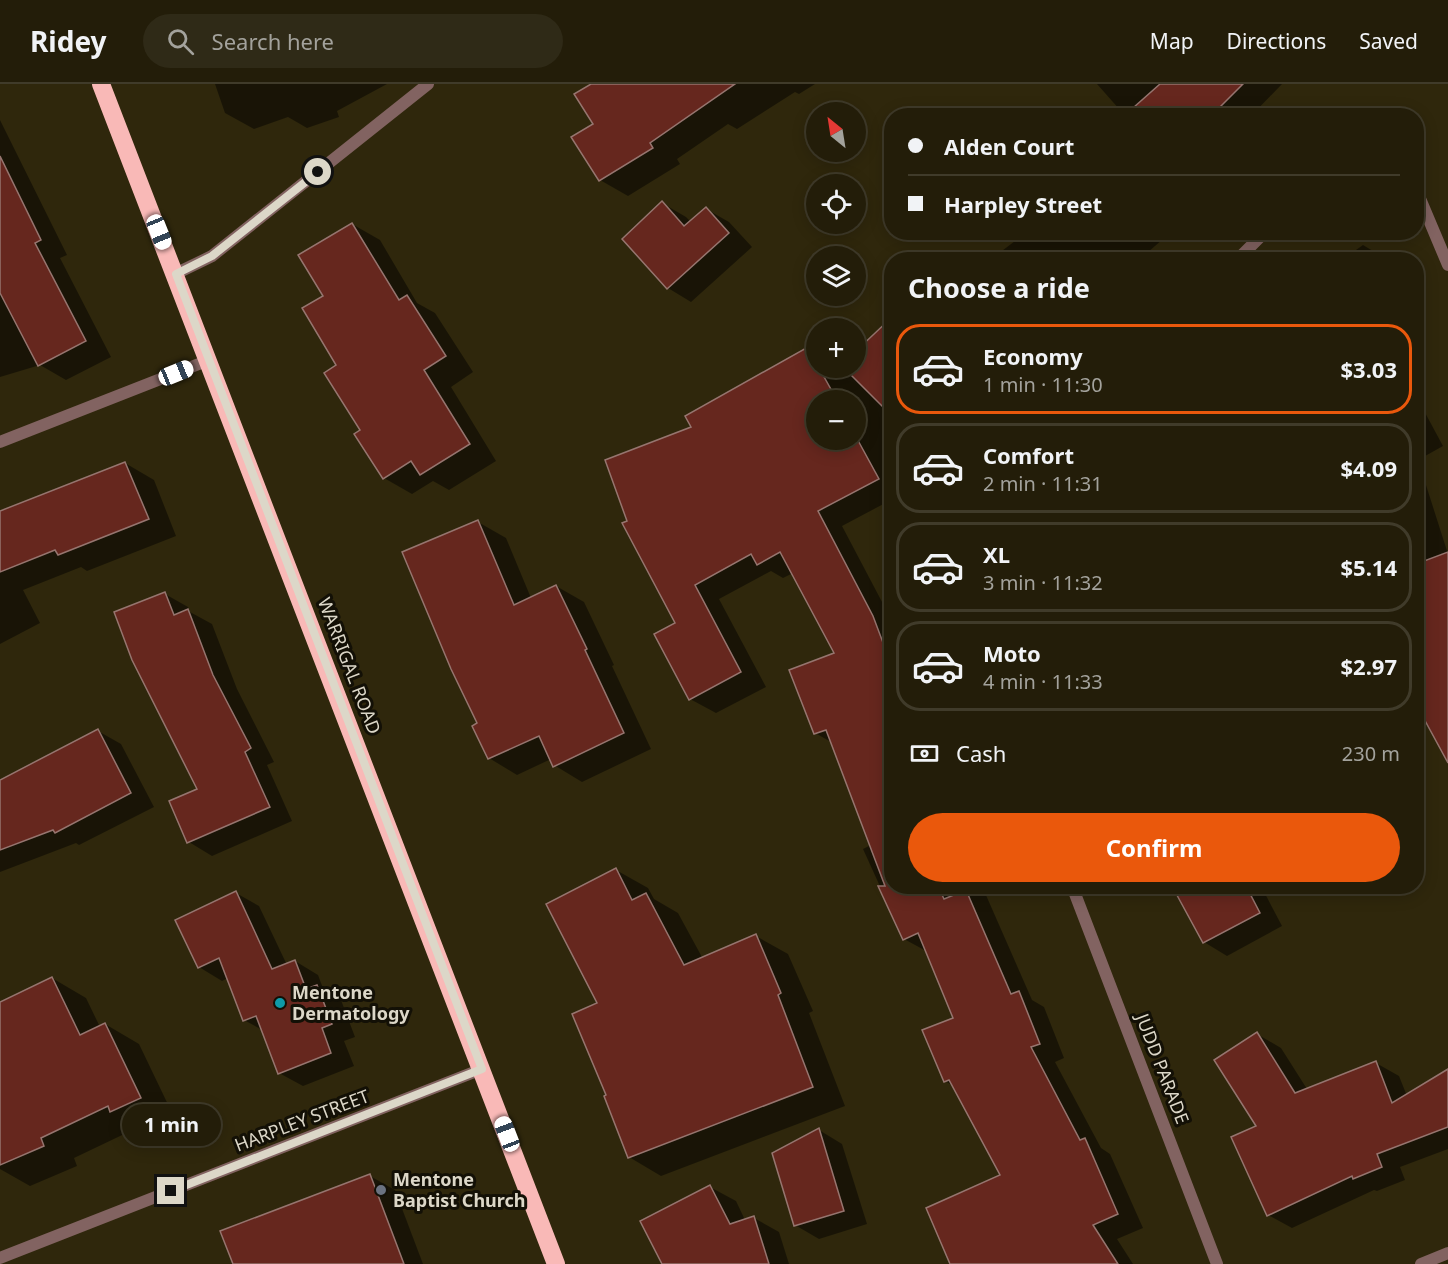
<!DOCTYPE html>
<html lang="en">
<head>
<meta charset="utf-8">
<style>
	body { margin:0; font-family:"Noto Sans",sans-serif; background:#2f2a17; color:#f1f3f6; height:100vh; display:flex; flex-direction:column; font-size:22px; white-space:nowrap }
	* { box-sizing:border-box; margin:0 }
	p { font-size:20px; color:#a3a29c }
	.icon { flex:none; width:33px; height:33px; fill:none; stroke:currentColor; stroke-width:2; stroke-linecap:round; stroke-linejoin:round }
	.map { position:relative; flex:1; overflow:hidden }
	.side { position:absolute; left:884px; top:168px; width:540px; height:642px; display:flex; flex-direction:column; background:#231d09; border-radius:24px; box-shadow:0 3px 15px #0003,0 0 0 2px #403b2a }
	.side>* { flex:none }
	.top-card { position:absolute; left:884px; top:24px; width:540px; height:132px; border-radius:24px; box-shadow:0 3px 15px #0003,0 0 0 2px #403b2a; display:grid; align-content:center; height:132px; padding:0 24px; background:#231d09 }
	.needle { width:39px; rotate:330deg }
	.controls { position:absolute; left:806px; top:18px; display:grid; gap:12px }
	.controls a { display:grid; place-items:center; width:60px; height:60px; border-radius:50%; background:#231d09; box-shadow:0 3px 15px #0003,0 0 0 2px #403b2a; font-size:30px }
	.end { position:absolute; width:27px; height:27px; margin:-14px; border:8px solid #dcd7c8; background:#111; box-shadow:0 0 0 3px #111 }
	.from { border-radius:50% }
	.bubble { position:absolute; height:42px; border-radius:21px; background:#231d09; box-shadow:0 3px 15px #0003,0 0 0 2px #403b2a; font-size:20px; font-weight:700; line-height:42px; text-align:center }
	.car { position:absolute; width:18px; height:36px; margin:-18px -9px; border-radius:8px; box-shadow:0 0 4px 2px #0007; background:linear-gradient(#fff 24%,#345 0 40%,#fff 0 76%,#345 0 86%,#fff 0) }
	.top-card b { display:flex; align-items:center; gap:21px; height:57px; font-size:22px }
	.top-card b+b { border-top:2px solid #403b2a }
	.top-card i { width:15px; height:15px; background:#f1f3f6 }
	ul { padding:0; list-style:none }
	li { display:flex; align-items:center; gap:18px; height:90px; margin:0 12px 9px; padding:0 12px; border:3px solid #403b2a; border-radius:24px }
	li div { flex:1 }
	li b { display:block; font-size:22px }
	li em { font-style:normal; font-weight:700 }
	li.current { border-color:#ea580c }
	li>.icon { width:54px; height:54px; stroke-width:1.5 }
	h2 { padding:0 24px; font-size:27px; line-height:72px }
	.pay { display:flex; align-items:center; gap:15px; height:66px; padding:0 24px; font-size:22px }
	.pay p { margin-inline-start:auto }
	.primary-button { display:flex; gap:12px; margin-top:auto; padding:12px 24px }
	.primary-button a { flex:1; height:69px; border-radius:36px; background:#ea580c; color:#fff; font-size:24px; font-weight:700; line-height:69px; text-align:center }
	header { display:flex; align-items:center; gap:36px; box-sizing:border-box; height:84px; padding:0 30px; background:#231d09; border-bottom:2px solid #403b2a }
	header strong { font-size:28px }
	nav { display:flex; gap:33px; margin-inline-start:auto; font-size:21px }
	.search { width:420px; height:54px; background:#2f2a17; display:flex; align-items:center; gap:15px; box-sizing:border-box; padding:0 21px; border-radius:33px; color:#a3a29c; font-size:22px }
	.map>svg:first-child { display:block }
	.shadow { fill:#0007; fill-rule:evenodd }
	.building { fill:#66271e; stroke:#96756f; stroke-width:1.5 }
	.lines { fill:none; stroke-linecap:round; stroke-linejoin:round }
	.street { stroke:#826361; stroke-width:12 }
	.highway { stroke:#f9b9b7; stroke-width:18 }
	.route { stroke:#dcd7c8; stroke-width:8 }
	.culture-dot { fill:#0f9aa8; stroke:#131006; stroke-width:2 }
	.worship-dot { fill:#6b7280; stroke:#131006; stroke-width:2 }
	.labels { text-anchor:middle; stroke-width:6; stroke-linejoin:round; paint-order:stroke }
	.street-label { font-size:18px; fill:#dcd7c8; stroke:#131006 }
	.poi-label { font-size:18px; font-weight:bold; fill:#dcd7c8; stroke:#131006; text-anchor:start }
</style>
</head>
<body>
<header>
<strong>Ridey</strong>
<div class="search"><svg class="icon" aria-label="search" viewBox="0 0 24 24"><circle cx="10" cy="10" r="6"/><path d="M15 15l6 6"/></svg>Search here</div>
<nav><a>Map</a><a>Directions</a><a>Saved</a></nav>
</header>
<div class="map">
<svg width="1448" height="1180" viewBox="0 0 1448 1180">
	<rect width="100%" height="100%" fill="#2f270c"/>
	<g class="shadow">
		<polygon points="215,0 387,0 337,27 339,33 307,44 288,33 254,45 225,29"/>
		<polygon points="594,0 815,0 799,10 795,8 737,45 728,40 677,75 680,80 628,112 600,96"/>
		<polygon points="1097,0 1282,0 1251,32 1114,32 1120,26"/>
		<polygon points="0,36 67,171 60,174 111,273 66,296 40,281 0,293"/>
		<polygon points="662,119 686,133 691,138 706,125 729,138 752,163 691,218 668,204"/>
		<polygon points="352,140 380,156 417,219 435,229 473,288 451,303 496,377 449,406 433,397 412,410 384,394 362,347 338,282 325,212"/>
		<polygon points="1017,148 1171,148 1139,176 990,176 1015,157 1012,153"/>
		<polygon points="1363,161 1386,175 1387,176 1342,176"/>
		<path d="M891,236V416L842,442L891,535V802H982L1032,916L1044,923L1064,974L1055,978L1101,1064L1110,1070L1143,1144L1117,1155L1133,1180H952L1002,1092L955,1003L945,997L955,934L928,868L904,855L863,765L871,761L833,659L815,649L836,570L793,489L783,494L771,487L719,515L766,603L716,629L690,615L677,540L629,437L693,344L808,265L816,270V284H835L837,287L841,284H855V270ZM816,316H855V356H816Z"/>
		<polygon points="1416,312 1443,362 1418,376 1448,470 1448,653 1416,617"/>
		<polygon points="125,379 154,396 176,452 87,487 81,483 23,506 40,539 0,560 0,428"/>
		<polygon points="478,438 506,454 531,514 556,502 584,518 614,581 612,582 651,665 582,698 554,681 551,675 517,691 489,674 479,640"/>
		<polygon points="165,510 188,523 190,528 212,540 237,605 274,678 267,681 292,737 212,772 189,758 199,705"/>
		<polygon points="98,647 121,660 154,723 79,761 76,759 0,788 0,698"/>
		<polygon points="616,786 648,804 654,815 678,829 703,875 756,852 788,870 813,927 809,929 845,1022 661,1092 629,1073 608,1012 599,920"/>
		<polygon points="1173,802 1261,802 1282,842 1227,872 1204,858"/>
		<polygon points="236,809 259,822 287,881 295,877 318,891 324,907 341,916 355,953 344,957 354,982 303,1002 279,989 264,947 244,936 228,894 222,897 199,883"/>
		<polygon points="52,894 86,914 100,943 105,940 139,960 174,1033 146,1047 139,1043 74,1074 77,1082 30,1102 0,1085 0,918 2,919"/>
		<polygon points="1257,950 1281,964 1307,1005 1376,979 1399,992 1407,1012 1448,986 1448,1065 1400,1083 1405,1096 1377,1107 1374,1106 1292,1144 1268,1131 1258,1042"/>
		<polygon points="819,1046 842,1060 867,1140 819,1155 795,1141"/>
		<polygon points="370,1092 395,1106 423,1180 234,1180"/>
		<polygon points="710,1103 736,1117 745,1136 754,1134 779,1148 789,1180 664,1180"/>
	</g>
	<g class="building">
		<polygon points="591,0 735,0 650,59 653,64 599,97 571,53 593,40 574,10"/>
		<polygon points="1160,0 1243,0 1211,32 1124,32"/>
		<polygon points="0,72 41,156 35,159 86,257 38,282 0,209"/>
		<polygon points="662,117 684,142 706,123 729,149 667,205 622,155"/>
		<polygon points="352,139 399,216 407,211 446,272 424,286 470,360 420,391 411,377 383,395 354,350 360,346 324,289 336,281 302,224 323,212 298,171"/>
		<polygon points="891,234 891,331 844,284 855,284 855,268"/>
		<polygon points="808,263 816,279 816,284 819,284 837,316 816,316 816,356 855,356 855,351 879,395 818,427 873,532 891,580 891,802 938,802 944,815 966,806 1011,910 1019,907 1040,960 1031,963 1080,1056 1085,1054 1118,1130 1093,1141 1118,1180 950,1180 926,1124 1000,1091 949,996 944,998 922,946 953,934 918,849 903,856 878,802 885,802 826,646 814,650 789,586 834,569 780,468 757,481 751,470 695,501 741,588 689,616 654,550 675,539 622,439 627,437 605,376 691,343 685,332"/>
		<polygon points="125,378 149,435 58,471 55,466 0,488 0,427"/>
		<polygon points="478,436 514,521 556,501 587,565 585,566 624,649 553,683 539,652 488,675 472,642 477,639 451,585 402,468"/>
		<polygon points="1448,468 1448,679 1416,620 1416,480"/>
		<polygon points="165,508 174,531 188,525 213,591 251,664 245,668 270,723 187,759 169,717 197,705 132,576 114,528"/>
		<polygon points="98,645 131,709 55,749 53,746 0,766 0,696"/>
		<polygon points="616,784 632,816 646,809 684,881 756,850 781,909 778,911 813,1003 628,1074 604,1012 606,1011 572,930 597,919 546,820"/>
		<polygon points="1172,802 1246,802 1260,829 1203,859"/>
		<polygon points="236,807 272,885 295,876 306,905 317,901 332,940 322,944 331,969 278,990 256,932 243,937 219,874 198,884 175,836"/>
		<polygon points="52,893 80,951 105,939 141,1014 110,1028 108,1022 41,1054 44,1062 0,1081 0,918"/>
		<polygon points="1257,948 1295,1009 1376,977 1392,1019 1448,985 1448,1043 1377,1070 1382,1083 1353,1095 1352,1092 1267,1132 1231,1053 1256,1042 1214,976"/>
		<polygon points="819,1044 844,1127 794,1142 772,1069"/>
		<polygon points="370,1090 404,1180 233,1180 220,1147"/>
		<polygon points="710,1101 730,1140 754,1132 769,1180 662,1180 640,1137"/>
	</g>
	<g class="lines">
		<g class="street">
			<polyline points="1416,105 1448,181"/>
			<polyline points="1237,176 1265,148"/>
			<polyline points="175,190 212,172 428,0"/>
			<polyline points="0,358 209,276"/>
			<polyline points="1072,802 1217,1180"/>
			<polyline points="0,1174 482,985"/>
			<polyline points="1421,1180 1448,1169"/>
		</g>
		<polyline class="highway" points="101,0 556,1180"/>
	</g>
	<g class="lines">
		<polyline class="route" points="171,1107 482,985 176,190 212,172 318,88"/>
	</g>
	<circle class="culture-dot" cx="280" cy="919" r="6"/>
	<circle class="worship-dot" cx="381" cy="1106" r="6"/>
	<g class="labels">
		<g class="street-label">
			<text transform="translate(349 582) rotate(69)" y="6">WARRIGAL ROAD</text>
			<text transform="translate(1162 985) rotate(69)" y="6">JUDD PARADE</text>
			<text transform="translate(302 1037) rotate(-21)" y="6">HARPLEY STREET</text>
		</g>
		<g class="poi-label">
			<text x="292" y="915">Mentone<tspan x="292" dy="21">Dermatology</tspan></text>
			<text x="393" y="1102">Mentone<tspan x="393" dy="21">Baptist Church</tspan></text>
		</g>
	</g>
</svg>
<div class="controls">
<a><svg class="needle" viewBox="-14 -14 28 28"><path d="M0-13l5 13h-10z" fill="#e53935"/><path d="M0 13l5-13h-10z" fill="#a3a29c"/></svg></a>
<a><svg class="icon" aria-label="locate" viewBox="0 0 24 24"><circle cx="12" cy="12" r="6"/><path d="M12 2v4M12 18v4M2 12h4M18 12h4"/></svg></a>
<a><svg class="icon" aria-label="layers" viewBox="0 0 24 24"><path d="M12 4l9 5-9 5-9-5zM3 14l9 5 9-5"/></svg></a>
<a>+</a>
<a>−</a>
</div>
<i class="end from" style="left:318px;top:88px"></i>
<i class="end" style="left:171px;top:1107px"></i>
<div class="bubble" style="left:122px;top:1020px;width:99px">1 min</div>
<i class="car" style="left:159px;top:148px;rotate:158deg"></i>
<i class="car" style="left:176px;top:289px;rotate:68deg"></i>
<i class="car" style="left:507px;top:1050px;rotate:339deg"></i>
<div class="top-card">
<b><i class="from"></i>Alden Court</b>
<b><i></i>Harpley Street</b>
</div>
<section class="side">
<h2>Choose a ride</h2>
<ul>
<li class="current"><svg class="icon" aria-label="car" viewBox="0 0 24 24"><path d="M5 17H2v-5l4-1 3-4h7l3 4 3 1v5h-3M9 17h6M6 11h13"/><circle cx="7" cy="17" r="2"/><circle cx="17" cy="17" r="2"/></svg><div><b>Economy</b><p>1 min · 11:30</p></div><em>$3.03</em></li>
<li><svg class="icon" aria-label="car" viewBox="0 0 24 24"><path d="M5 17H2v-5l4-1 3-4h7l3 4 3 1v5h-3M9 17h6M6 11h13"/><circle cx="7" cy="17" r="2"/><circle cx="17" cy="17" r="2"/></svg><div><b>Comfort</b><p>2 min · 11:31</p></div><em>$4.09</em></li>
<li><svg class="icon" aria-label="car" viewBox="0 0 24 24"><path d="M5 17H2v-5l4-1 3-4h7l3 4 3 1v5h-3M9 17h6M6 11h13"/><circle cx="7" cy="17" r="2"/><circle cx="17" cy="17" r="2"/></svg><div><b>XL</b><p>3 min · 11:32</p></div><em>$5.14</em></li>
<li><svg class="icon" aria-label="car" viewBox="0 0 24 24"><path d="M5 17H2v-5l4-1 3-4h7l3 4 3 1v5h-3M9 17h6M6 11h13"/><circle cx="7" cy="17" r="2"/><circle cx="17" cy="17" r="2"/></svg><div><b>Moto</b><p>4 min · 11:33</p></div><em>$2.97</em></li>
</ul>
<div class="pay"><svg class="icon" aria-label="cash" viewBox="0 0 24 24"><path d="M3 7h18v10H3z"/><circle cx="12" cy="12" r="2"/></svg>Cash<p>230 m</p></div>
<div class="primary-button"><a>Confirm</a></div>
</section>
</div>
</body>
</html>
